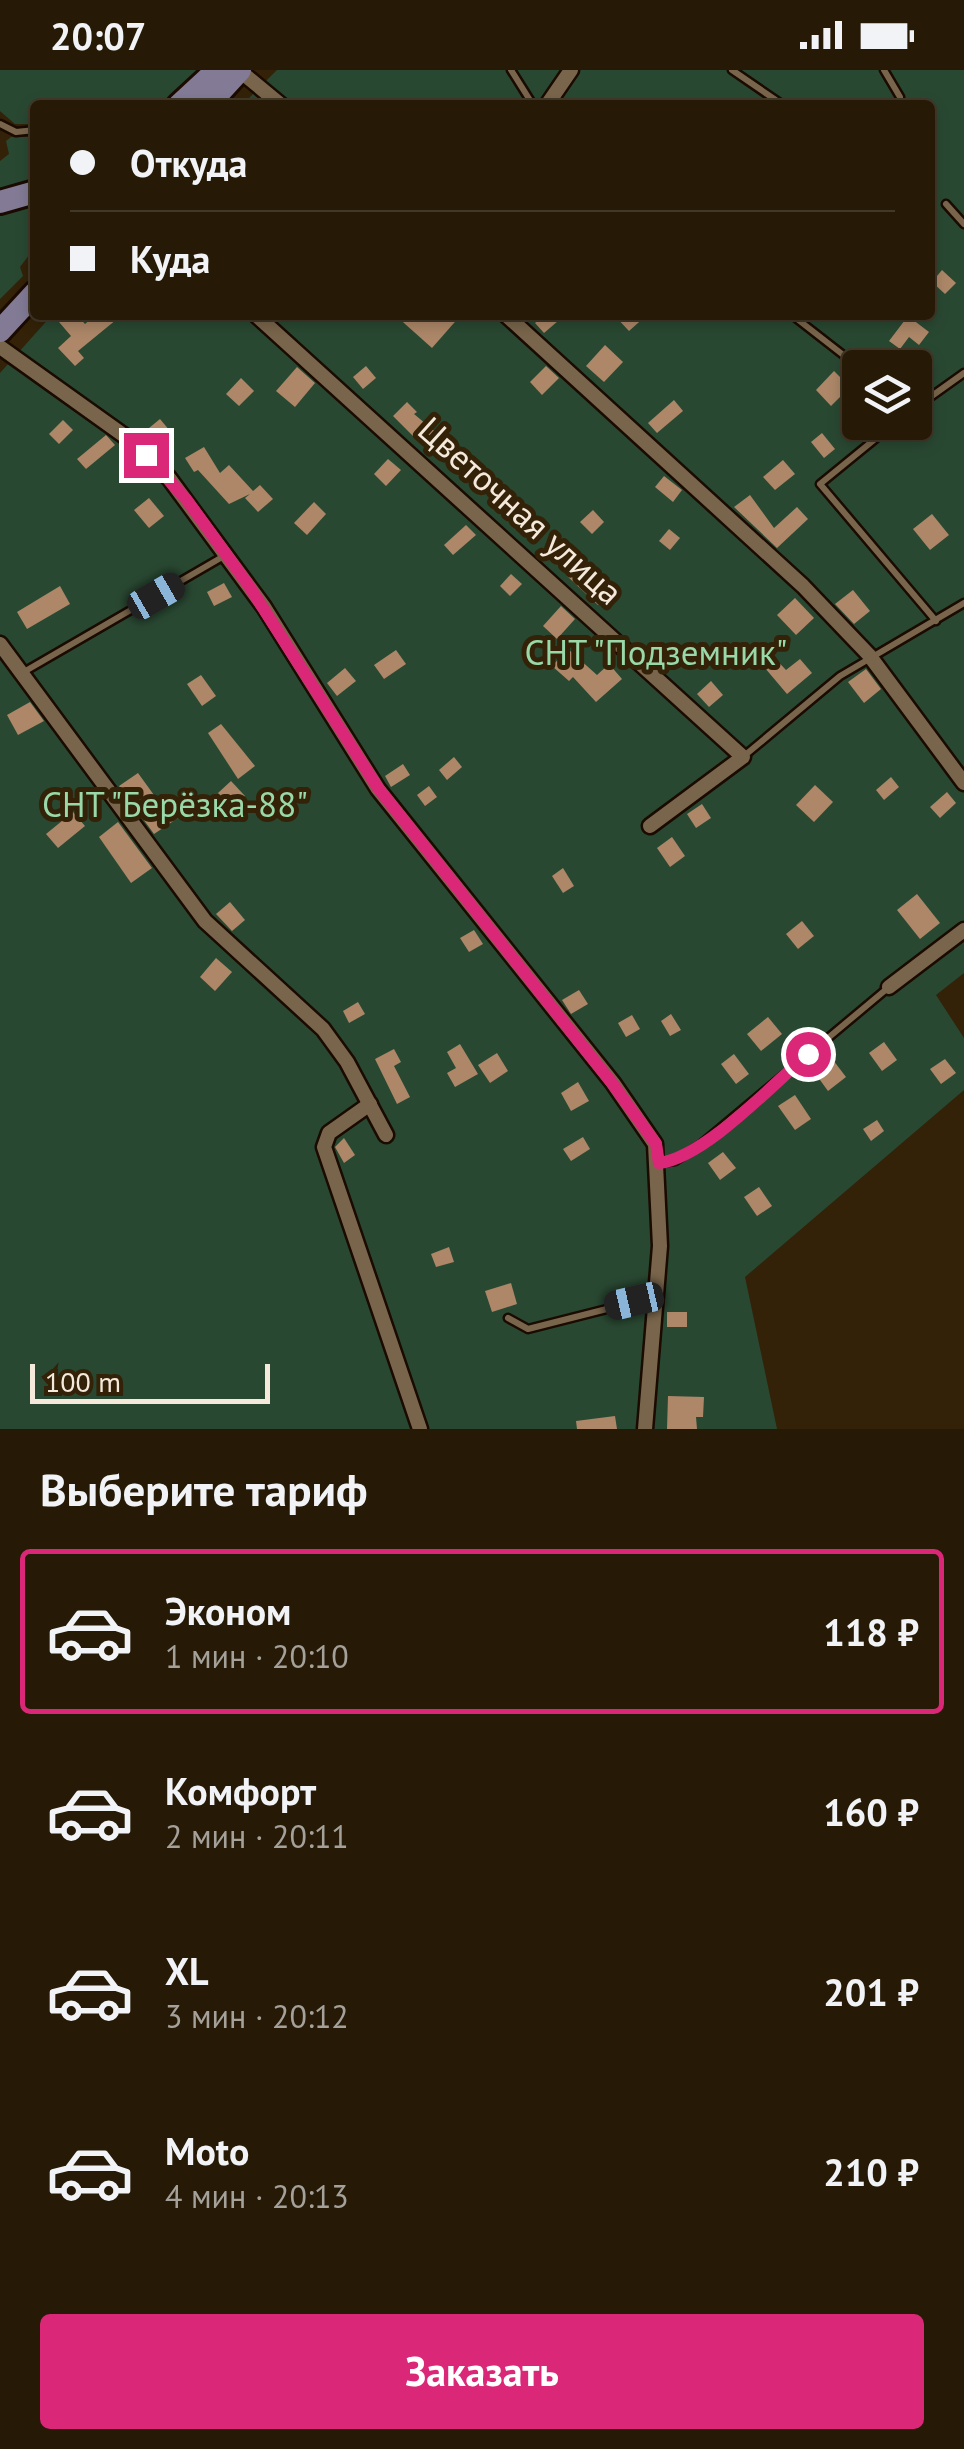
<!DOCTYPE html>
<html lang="ru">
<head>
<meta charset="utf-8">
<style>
	body { margin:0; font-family:"PT Sans",sans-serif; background:#322714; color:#f1f3f6; height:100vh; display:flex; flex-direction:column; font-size:38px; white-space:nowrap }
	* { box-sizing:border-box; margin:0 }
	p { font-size:32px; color:#a4a19b }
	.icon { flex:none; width:55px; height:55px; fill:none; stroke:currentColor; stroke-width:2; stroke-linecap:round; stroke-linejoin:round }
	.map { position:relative; height:1359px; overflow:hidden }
	.side { display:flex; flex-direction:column; background:#261a06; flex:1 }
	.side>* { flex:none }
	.hud { position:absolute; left:30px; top:30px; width:905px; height:220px; border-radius:10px; box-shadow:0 5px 15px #0003,0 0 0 2px #423828; display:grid; align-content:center; height:220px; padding:0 40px; background:#261a06 }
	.tools { position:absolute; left:842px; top:280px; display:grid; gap:20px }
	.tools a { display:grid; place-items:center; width:90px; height:90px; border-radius:10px; background:#261a06; box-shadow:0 5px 15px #0003,0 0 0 2px #423828; font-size:50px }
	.scale { position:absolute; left:30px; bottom:25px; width:240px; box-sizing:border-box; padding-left:10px; border:5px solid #f5e9db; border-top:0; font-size:28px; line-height:35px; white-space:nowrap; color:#f5e9db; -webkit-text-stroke:8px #332208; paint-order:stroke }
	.end { position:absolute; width:45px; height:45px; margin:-22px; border:12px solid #db2777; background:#fff; box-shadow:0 0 0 5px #fff }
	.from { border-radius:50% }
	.car { position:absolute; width:30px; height:60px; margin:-30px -15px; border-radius:12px; box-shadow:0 0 8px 2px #0007; background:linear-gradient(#222 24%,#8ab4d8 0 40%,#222 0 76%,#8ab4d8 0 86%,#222 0) }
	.hud b { display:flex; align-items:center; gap:35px; height:95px; font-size:38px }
	.hud b+b { border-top:2px solid #423828 }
	.hud i { width:25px; height:25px; background:#f1f3f6 }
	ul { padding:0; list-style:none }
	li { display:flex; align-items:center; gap:30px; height:165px; margin:0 20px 15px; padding:0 20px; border:5px solid transparent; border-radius:10px }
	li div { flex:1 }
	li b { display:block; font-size:38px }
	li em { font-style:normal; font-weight:800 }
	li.selected { border-color:#db2777 }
	li>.icon { width:90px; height:90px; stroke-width:1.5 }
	h2 { padding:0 40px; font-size:45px; line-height:120px }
	.button { display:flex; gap:20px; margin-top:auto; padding:20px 40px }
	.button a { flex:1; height:115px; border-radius:10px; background:#db2777; color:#fff; font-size:40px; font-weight:800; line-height:115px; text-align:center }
	.status { display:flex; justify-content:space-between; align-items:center; height:70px; padding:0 50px; background:#261a06; direction:ltr }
	.status svg { height:28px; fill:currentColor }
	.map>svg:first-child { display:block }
	.green { fill:#294832; fill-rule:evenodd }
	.building { fill:#ad8768 }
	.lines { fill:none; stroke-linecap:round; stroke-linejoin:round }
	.service-casing { stroke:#1a0a00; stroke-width:11 }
	.minor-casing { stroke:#1a0a00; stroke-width:19 }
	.primary-casing { stroke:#1a0a00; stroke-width:28 }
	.service { stroke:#79654b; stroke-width:6 }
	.minor { stroke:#79654b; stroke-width:14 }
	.primary { stroke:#837b96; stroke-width:22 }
	.route { stroke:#db2777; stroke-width:12 }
	.labels { text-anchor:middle; stroke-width:10; stroke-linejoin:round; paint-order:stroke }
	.street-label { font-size:35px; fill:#f5e9db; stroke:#332208 }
	.park-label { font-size:35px; fill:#99d9a9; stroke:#332208 }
</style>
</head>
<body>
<div class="status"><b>20:07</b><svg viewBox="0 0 49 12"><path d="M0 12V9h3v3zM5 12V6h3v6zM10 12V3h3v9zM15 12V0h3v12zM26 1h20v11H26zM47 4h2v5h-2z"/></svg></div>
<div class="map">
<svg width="964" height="1359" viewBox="0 0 964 1359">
	<rect width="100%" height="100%" fill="#332208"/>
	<g class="green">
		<polygon points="0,0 203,0 165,35 35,35 35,54 15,54 0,41"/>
		<path d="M277,0H964V903L936,925L964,968V1020L745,1207L777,1359H0V303L52,245H930V35H242ZM860,298H915V352H860Z"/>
		<polygon points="11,67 35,67 35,110 0,120 0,91 9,84 6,71"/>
		<polygon points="35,134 35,177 20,197 23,206 0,229 0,143"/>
	</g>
	<g class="building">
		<polygon points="942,200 956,213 945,224 932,212"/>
		<polygon points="66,245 77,245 85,254 92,248 89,245 122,245 78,281 84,288 75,296 58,278 71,266 59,252"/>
		<polygon points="395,245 461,245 432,278"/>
		<polygon points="544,245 565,245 544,263 535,253"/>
		<polygon points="614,245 647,245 629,261"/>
		<polygon points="908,246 929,262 919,275 909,267 900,279 889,271"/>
		<polygon points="605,275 623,292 604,312 586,296"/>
		<polygon points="366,296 376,308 363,319 353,307"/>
		<polygon points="546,296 559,308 542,325 530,312"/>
		<polygon points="297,297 315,313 295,337 276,321"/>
		<polygon points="834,301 850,317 831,336 816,320"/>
		<polygon points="241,308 254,321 239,336 226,324"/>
		<polygon points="674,330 683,341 657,363 648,353"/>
		<polygon points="407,332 417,342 414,344 444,369 431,384 393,346"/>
		<polygon points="160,349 170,361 160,371 149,358"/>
		<polygon points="63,350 73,360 59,374 49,364"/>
		<polygon points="822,363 835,379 824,388 811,372"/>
		<polygon points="106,365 115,375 86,399 77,389"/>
		<polygon points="204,377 220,403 229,395 253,421 260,415 273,429 258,442 245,428 250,424 229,434 198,400 194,402 185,388"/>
		<polygon points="388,389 401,400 386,416 374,404"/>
		<polygon points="783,390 795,404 775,420 763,407"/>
		<polygon points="664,406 682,420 673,432 655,417"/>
		<polygon points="750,425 774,458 797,437 808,449 777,478 734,437"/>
		<polygon points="149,428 164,446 149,458 134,440"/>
		<polygon points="314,432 326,444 307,465 294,453"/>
		<polygon points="593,440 604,452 592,464 580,452"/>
		<polygon points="932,444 949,465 930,480 913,459"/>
		<polygon points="466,455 476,465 453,485 444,475"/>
		<polygon points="669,459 680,468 670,480 659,471"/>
		<polygon points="578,490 609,524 598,535 565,504"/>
		<polygon points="511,504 522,514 510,526 500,516"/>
		<polygon points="224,513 232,527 214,536 207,522"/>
		<polygon points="60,516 70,534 27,559 17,542"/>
		<polygon points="853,520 870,541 854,554 835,534"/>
		<polygon points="795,528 814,548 796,565 777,545"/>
		<polygon points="561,536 575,549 557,569 543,556"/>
		<polygon points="568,579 597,605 609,594 622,609 596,632 573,607 569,611 552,596"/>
		<polygon points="396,580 406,594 384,609 374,595"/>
		<polygon points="769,582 786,600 800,589 812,603 787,624 759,591"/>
		<polygon points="345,598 356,611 337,626 327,613"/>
		<polygon points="866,599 881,619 864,633 848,612"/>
		<polygon points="201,605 216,626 202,636 187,614"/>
		<polygon points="711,611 723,625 709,637 697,624"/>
		<polygon points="30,632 44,651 18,665 7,645"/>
		<polygon points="221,654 255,696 238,709 208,663"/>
		<polygon points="454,687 462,697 447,710 439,700"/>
		<polygon points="403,694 410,705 391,717 385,706"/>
		<polygon points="138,703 159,732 167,727 181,746 154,764 119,716"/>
		<polygon points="891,707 899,717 884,730 876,720"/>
		<polygon points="231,711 245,726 233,738 218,723"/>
		<polygon points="815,715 833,732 814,752 796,735"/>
		<polygon points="429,716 437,727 425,736 417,725"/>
		<polygon points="947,722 956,733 940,748 930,737"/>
		<polygon points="702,734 711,748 696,758 687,744"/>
		<polygon points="73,742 85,756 58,778 46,764"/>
		<polygon points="118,752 152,798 131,813 99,767"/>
		<polygon points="672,767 685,786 670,797 657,778"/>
		<polygon points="563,798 574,816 563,823 552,806"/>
		<polygon points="917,824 940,853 920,869 897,840"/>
		<polygon points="230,832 245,850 232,861 216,844"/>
		<polygon points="802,851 814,866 798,879 786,864"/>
		<polygon points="474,860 483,874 469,882 460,868"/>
		<polygon points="216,888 232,902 215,921 200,907"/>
		<polygon points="579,920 588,934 571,944 562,930"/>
		<polygon points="358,932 365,944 349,953 343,941"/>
		<polygon points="671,944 681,960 670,966 661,951"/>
		<polygon points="632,945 640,959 626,967 618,953"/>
		<polygon points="768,947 782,964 761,981 747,964"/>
		<polygon points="884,972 897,990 882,1001 869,983"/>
		<polygon points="460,974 478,1004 455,1017 447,1003 456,998 447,982"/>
		<polygon points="394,979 401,992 394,996 410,1027 397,1034 375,989"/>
		<polygon points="497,983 508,1001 490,1013 478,995"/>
		<polygon points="734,984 749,1004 736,1014 721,994"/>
		<polygon points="830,986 846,1007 828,1021 812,999"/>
		<polygon points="945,989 956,1003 941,1014 930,999"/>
		<polygon points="578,1012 589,1031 571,1041 561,1023"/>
		<polygon points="795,1025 811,1049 795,1060 778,1036"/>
		<polygon points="877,1050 884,1061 871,1071 863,1059"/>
		<polygon points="583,1067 590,1079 571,1091 563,1079"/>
		<polygon points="344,1068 355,1085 344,1093 335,1077"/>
		<polygon points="723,1082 736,1098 720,1110 708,1093"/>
		<polygon points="759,1117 772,1136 757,1146 744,1127"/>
		<polygon points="449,1177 454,1192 436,1197 431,1184"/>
		<polygon points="511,1213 517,1234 492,1242 485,1221"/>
		<rect x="667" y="1242" width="20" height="15"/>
		<polygon points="668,1326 704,1327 703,1347 696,1347 697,1359 667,1359"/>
		<polygon points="615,1346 617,1359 577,1359 576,1351"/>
	</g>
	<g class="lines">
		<defs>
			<g id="service">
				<polyline points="511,0 533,35"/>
				<polyline points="732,0 783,35"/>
				<polyline points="884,0 900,27"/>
				<polyline points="0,54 16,62 35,60"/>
				<polyline points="946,134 964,154"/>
				<polyline points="792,245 860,298"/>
				<polyline points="915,338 964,303"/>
				<polyline points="896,352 820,414 936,551"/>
				<polyline points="22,603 224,486"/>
				<polyline points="744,686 840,606 964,533"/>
				<polyline points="659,1093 675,1091 700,1075 889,917"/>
				<polyline points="508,1248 528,1259 654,1227"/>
			</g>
			<g id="minor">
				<polyline points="240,1 281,35"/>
				<polyline points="547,35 571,0"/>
				<polyline points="256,245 743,687 650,756"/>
				<polyline points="506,245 803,516 869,585 964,713"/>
				<polyline points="0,277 126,367 169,408 264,537 378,719 613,1013 655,1074 660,1176 645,1359"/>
				<polyline points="0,574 205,851 323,959 347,992 386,1065"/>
				<polyline points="889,917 964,860"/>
				<polyline points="370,1034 329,1063 324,1077 420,1359"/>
			</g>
			<g id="primary">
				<polyline points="179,35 217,0"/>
				<polyline points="208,35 240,0"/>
				<polyline points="0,132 35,122"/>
				<polyline points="0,261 35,223"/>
			</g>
		</defs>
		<use href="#service" class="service-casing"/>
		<use href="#minor" class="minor-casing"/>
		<use href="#primary" class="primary-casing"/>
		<use href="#service" class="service"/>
		<use href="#minor" class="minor"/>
		<use href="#primary" class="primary"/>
	</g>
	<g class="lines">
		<path class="route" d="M146,385L186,429L249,516L378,718L612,1013L656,1074L659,1093C704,1088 772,1015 808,984"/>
	</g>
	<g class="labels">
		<g class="street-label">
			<text transform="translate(520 441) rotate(42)" y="12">Цветочная улица</text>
		</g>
		<g class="park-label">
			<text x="656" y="595">СНТ "Подземник"</text>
			<text x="175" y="747">СНТ "Берёзка-88"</text>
		</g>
	</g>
</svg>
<div class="tools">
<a><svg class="icon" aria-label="layers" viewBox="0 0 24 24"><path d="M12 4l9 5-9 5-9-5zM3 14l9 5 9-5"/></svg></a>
</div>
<div class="scale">100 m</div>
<i class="end from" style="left:808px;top:984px"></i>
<i class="end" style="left:146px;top:385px"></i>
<i class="car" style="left:156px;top:526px;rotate:60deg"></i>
<i class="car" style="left:634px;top:1231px;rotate:257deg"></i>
<div class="hud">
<b><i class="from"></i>Откуда</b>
<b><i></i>Куда</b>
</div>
</div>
<section class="side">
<h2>Выберите тариф</h2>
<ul>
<li class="selected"><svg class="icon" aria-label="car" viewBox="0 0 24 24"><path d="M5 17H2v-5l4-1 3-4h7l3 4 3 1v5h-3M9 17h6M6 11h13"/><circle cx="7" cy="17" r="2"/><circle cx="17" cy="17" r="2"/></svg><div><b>Эконом</b><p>1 мин · 20:10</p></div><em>118 ₽</em></li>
<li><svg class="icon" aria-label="car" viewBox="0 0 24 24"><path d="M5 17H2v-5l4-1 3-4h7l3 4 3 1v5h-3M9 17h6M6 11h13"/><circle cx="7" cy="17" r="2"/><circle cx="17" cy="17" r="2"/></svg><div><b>Комфорт</b><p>2 мин · 20:11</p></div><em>160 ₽</em></li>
<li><svg class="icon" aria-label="car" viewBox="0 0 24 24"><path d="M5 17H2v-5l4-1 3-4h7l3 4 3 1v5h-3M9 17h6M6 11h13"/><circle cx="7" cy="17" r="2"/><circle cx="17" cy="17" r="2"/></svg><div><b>XL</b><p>3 мин · 20:12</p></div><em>201 ₽</em></li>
<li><svg class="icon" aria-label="car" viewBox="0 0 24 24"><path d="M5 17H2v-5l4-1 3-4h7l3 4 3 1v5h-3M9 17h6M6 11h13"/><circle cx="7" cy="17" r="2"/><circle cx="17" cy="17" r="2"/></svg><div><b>Moto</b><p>4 мин · 20:13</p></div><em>210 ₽</em></li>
</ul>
<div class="button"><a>Заказать</a></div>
</section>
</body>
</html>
